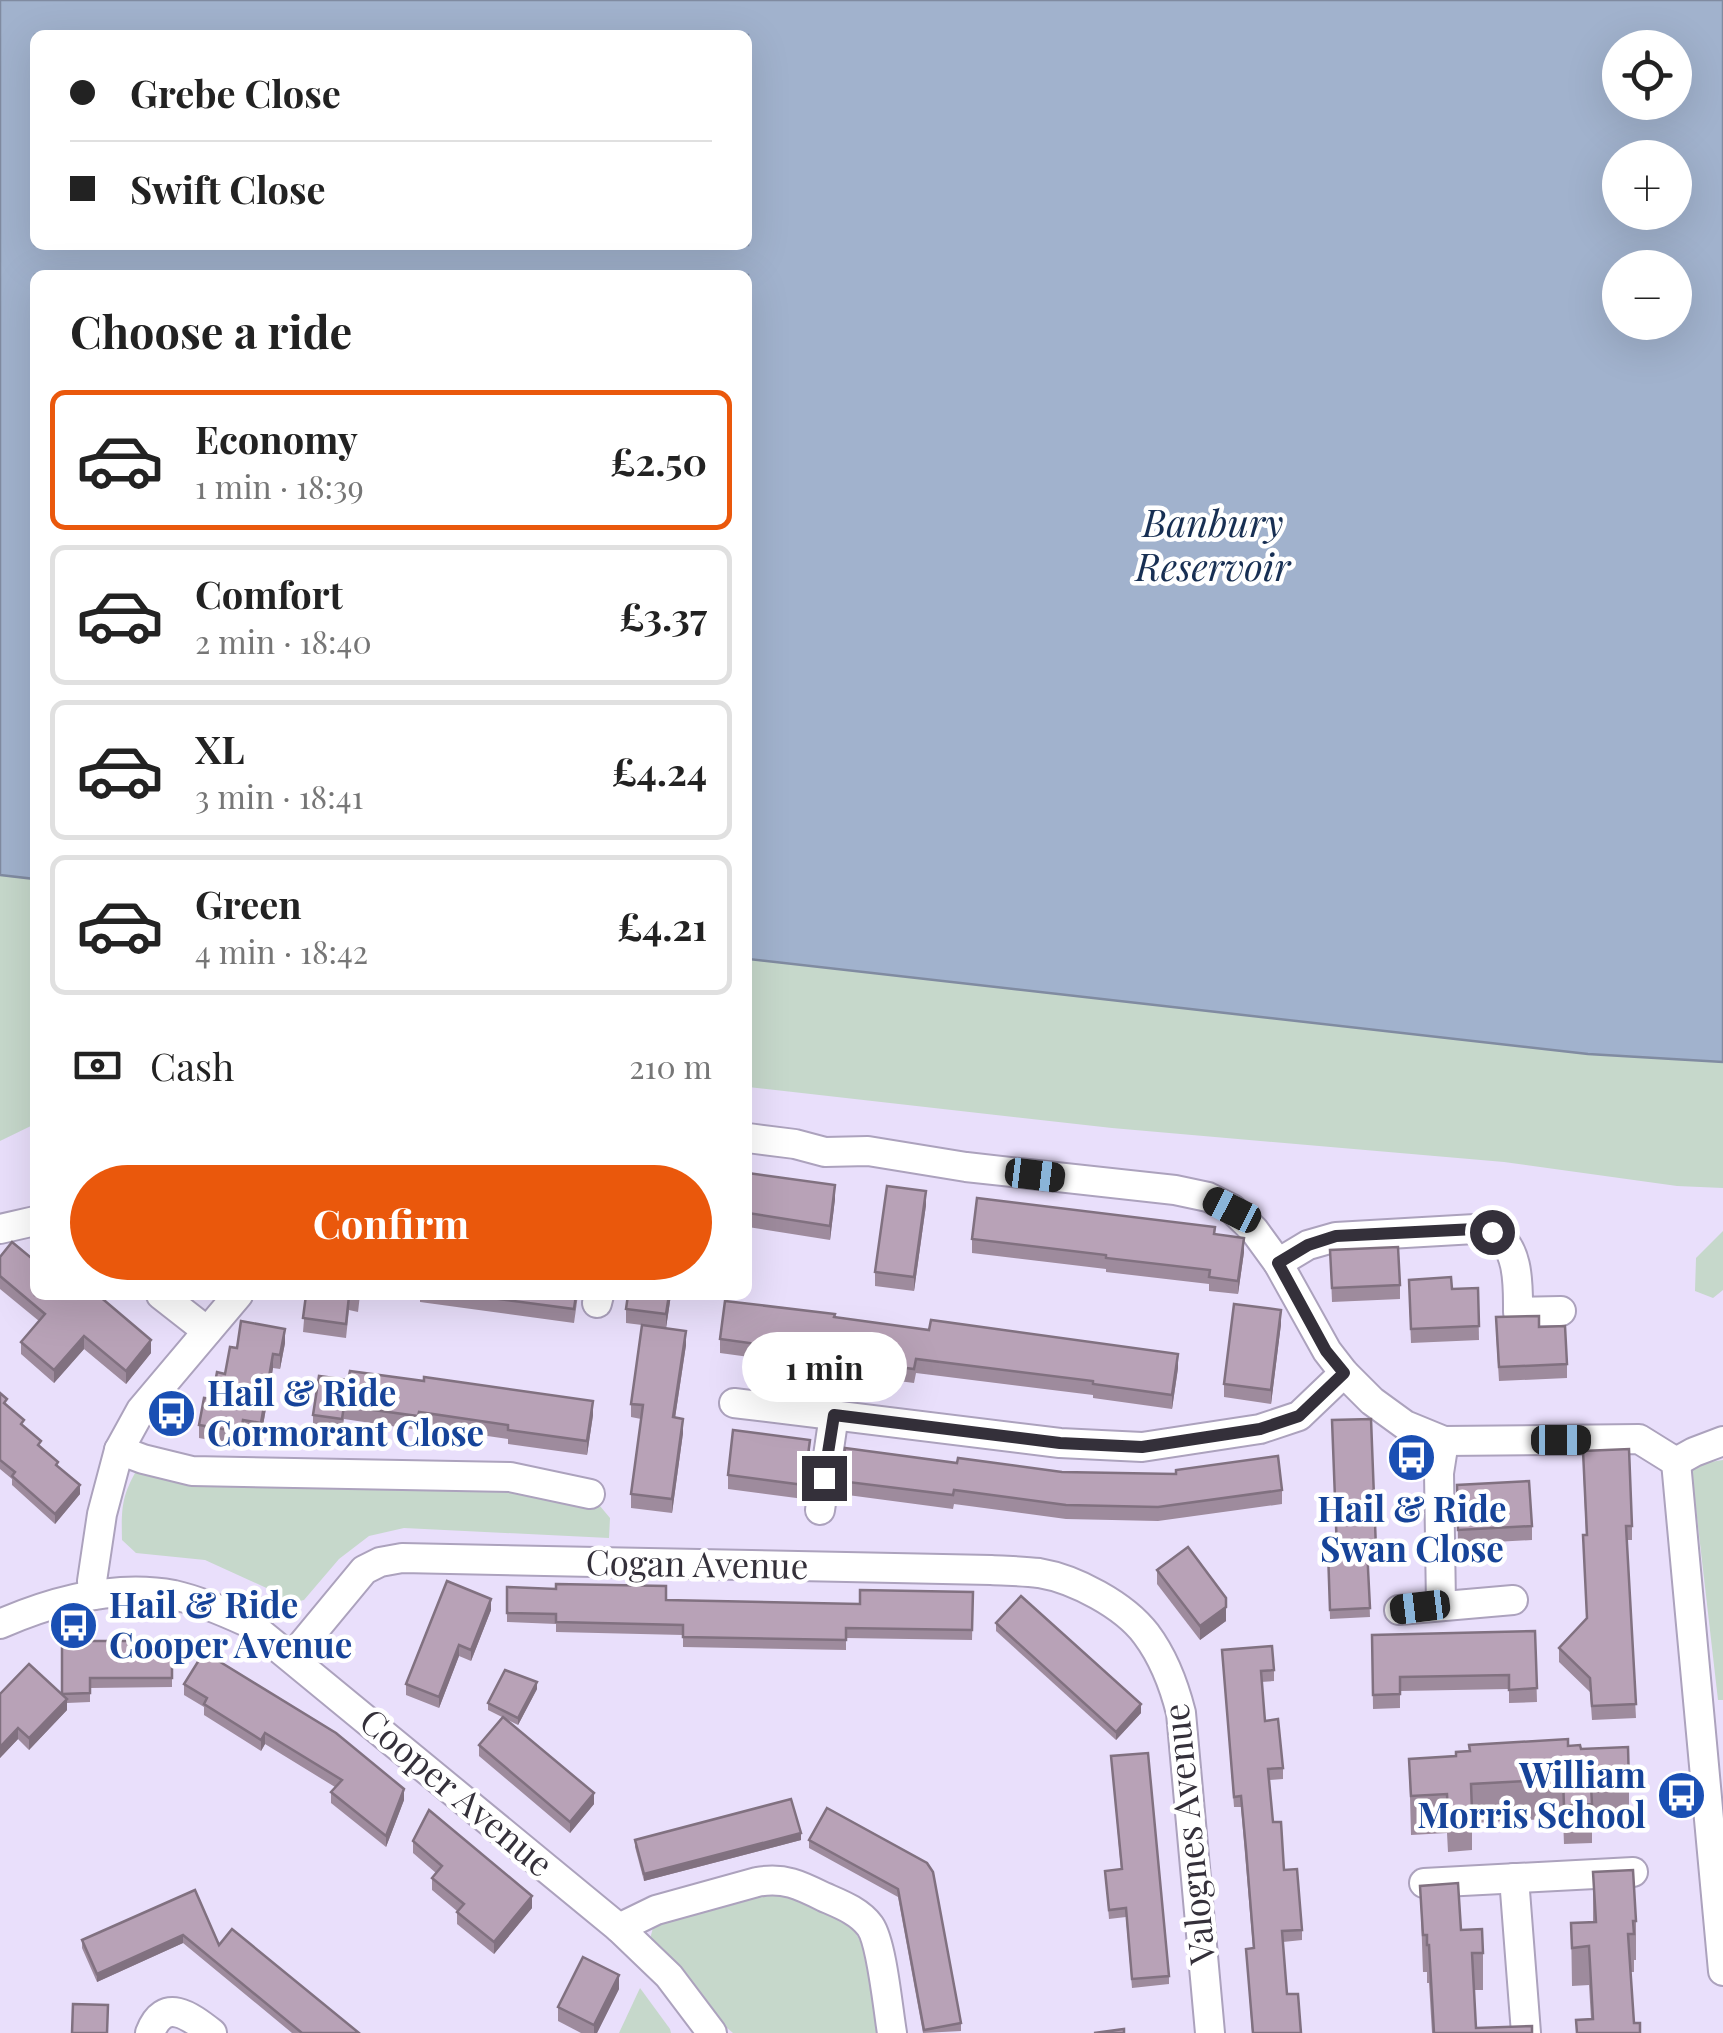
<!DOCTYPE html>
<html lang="en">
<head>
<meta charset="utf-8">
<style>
	body { margin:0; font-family:"Playfair Display",serif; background:#f6f6f6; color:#222; height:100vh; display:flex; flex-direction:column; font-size:38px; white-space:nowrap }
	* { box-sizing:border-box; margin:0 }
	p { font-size:32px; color:#767676 }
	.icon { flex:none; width:55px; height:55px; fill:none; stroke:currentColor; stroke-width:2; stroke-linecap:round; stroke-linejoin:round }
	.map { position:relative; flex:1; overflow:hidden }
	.sheet { position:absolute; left:30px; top:270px; width:722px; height:1030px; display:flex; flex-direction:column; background:#fff; border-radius:15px; box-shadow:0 10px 40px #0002 }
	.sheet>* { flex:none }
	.banner { position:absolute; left:30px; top:30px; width:722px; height:220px; border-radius:15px; box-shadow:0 10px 40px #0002; display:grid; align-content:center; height:220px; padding:0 40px; background:#fff }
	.controls { position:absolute; left:1602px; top:30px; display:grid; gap:20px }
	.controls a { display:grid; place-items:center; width:90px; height:90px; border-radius:50%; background:#fff; box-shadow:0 10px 40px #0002; font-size:50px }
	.end { position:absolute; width:45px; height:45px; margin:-22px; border:12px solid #34303a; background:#fff; box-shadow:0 0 0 5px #fff }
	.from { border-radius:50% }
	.bubble { position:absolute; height:70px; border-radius:35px; background:#fff; box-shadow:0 10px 40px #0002; font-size:32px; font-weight:700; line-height:70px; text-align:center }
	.car { position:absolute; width:30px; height:60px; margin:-30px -15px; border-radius:12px; box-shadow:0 0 8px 2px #0007; background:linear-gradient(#222 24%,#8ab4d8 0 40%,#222 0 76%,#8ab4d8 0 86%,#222 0) }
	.banner b { display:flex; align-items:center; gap:35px; height:95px; font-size:38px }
	.banner b+b { border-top:2px solid #e0e0e0 }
	.banner i { width:25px; height:25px; background:#222 }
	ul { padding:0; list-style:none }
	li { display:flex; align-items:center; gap:30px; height:140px; margin:0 20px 15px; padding:0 20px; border:5px solid #e0e0e0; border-radius:15px }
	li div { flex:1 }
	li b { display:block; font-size:38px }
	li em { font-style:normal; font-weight:700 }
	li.current { border-color:#ea580c }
	li>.icon { width:90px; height:90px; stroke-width:1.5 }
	h2 { padding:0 40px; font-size:45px; line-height:120px }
	.pay { display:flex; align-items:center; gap:25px; height:110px; padding:0 40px; font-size:38px }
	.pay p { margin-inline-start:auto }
	.button { display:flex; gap:20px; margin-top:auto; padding:20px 40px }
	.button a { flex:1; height:115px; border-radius:60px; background:#ea580c; color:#fff; font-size:40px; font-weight:700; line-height:115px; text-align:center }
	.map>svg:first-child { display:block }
	.green { fill:#c6d8cb }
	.water { fill:#a1b2cd; stroke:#808ba1; stroke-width:2.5; fill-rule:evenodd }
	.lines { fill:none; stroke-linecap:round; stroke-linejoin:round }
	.street-casing { stroke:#aca2bd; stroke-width:32 }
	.street { stroke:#fff; stroke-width:28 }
	.wall { fill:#9e8b9d }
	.shaded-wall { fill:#817180 }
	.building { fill:#b8a2b7; stroke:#817180; stroke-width:2.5 }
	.route { stroke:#34303a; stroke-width:12 }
	.labels { text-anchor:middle; stroke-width:9; stroke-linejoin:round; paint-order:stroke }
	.transit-label { font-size:35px; font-weight:bold; fill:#164399; stroke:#fff; text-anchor:start }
	.street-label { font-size:35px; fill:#34303a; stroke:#fff }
	.water-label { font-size:38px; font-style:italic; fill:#172f53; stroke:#fff }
</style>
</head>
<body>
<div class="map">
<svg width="1723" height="2033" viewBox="0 0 1723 2033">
	<rect width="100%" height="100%" fill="#e9dffb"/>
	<g class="green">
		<polygon points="0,875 35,879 35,1124 0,1141"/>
		<polygon points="748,959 1588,1054 1723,1062 1723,1188 1677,1186 1504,1162 1112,1128 748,1087"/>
		<polygon points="1723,1231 1723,1290 1713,1298 1695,1291 1696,1258"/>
		<path d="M143,1459L590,1494L610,1518L609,1538L404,1528L369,1536L339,1559L304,1600L291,1603L273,1591L205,1560L136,1553L122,1540C121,1501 123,1493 143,1459Z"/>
		<polygon points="1723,1460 1723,1700 1718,1700 1691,1465"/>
		<polygon points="780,1892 849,1922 862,1944 879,2033 733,2033 719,2021 650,1939 654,1924"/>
		<polygon points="640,1988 670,2029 671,2033 619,2033"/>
	</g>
	<path class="water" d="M0,0H1723V1062L1588,1054L748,959V275H35V879L0,875ZM35,35H748V245H35ZM1620,48H1675V102H1620ZM1620,158H1675V212H1620ZM1620,268H1675V322H1620Z"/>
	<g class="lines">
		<defs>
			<g id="street">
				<polyline points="748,1138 795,1144 825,1152 868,1151 966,1167 1175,1190 1208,1197 1232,1209 1254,1230 1278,1263 1327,1351 1344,1373 1372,1401 1405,1425 1444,1441 1639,1439 1676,1462"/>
				<polyline points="0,1229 35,1221"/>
				<path d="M1278,1263L1308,1245L1336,1237L1475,1229C1480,1230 1486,1230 1491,1232C1520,1244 1518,1287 1518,1312L1561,1311"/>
				<polyline points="161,1295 207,1331"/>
				<polyline points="597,1303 599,1295"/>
				<polyline points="734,1403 1060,1443 1142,1447 1260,1429 1299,1416 1344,1373"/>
				<polyline points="119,1450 143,1459 192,1471 510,1477 590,1494"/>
				<polyline points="1676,1462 1723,1971"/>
				<polyline points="1676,1462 1694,1452 1723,1441"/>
				<polyline points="820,1510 834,1415"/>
				<polyline points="93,1595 92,1581 102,1514 119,1450 141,1410 238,1295"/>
				<polyline points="1441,1605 1439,1473 1444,1441"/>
				<polyline points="1399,1610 1513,1600"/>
				<path d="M0,1624C53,1601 115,1584 174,1595C200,1601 223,1611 247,1622L619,1928L669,1976L712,2033"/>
				<path d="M292,1657L364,1570L380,1562L402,1558L991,1570C1007,1571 1023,1571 1039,1573C1075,1579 1124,1605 1146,1634C1164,1658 1174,1685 1181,1713L1210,2033"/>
				<polyline points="1514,1878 1526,2033"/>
				<polyline points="1424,1883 1633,1872"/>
				<path d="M619,1928L656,1910L757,1882C784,1877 800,1885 824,1897C840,1904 859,1911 870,1926C882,1943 888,2010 892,2033"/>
				<path d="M150,2033C164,1996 190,2016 212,2033"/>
			</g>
		</defs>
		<use href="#street" class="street-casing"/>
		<use href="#street" class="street"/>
	</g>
	<g class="wall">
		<polygon points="748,1173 835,1199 830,1240 748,1227"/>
		<polygon points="926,1205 914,1291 875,1286 875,1272"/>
		<polygon points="1215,1235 1244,1252 1238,1294 1209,1291 1209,1284 1106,1272 1106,1269 972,1253 972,1239"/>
		<polygon points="1330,1250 1400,1285 1400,1299 1332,1302"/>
		<polygon points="0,1257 151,1353 126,1384 84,1349 54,1383 21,1354 21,1342 39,1321 0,1289"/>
		<polygon points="1478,1288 1479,1340 1411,1343 1409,1294 1452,1289"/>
		<polygon points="306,1295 360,1295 358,1312 349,1310 346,1338 303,1332"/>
		<polygon points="420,1295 578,1295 574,1323 420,1302"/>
		<polygon points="671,1295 666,1328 686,1345 675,1418 683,1433 672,1513 631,1508 631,1494 641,1419 631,1417 631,1404 642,1325 626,1323 626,1309"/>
		<polygon points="834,1317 1178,1368 1172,1409 1093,1398 1093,1395 916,1373 914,1383 837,1373 837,1369 720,1353 720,1339"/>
		<polygon points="1281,1324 1271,1404 1224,1397 1224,1384"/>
		<polygon points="1539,1327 1567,1364 1567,1378 1499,1381 1496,1331"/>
		<polygon points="285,1343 280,1369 273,1368 261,1437 243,1433 241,1446 199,1438 199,1425 237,1348"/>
		<polygon points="319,1376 593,1415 587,1455 508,1444 508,1439 419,1426 418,1430 344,1419 342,1433 313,1429 313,1415"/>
		<polygon points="0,1393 7,1405 80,1494 55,1524 12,1485 12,1479 0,1469"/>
		<polygon points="1371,1419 1376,1558 1368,1558 1370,1617 1330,1619 1328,1551 1337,1551"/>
		<polygon points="810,1454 804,1499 728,1489 728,1475"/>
		<polygon points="957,1463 1282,1490 1282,1504 1158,1521 1066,1519 954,1504 953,1509 840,1494 840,1481"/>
		<polygon points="1583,1465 1632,1526 1632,1540 1627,1540 1636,1718 1592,1720 1590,1692 1559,1662 1559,1648 1586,1619 1586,1535"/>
		<polygon points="1457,1485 1532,1526 1532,1540 1458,1544"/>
		<polygon points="1157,1570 1226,1621 1200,1640 1157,1584"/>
		<polygon points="507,1587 666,1600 860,1604 973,1592 972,1640 846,1638 846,1650 683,1647 683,1635 556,1632 556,1624 507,1622"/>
		<polygon points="491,1610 471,1661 459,1656 439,1708 406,1695 406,1684"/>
		<polygon points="996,1623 1141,1713 1116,1740 996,1631"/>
		<polygon points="1535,1631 1537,1702 1509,1703 1509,1689 1400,1691 1400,1708 1373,1709 1372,1635"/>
		<polygon points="62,1641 172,1641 172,1687 90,1688 90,1702 67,1703 67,1710 29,1750 18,1739 0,1758 0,1694 62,1694"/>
		<polygon points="1222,1650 1274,1670 1274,1681 1261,1682 1265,1721 1283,1768 1283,1779 1269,1780 1273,1822 1284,1870 1302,1930 1302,1940 1283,1942 1287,1994 1301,2033 1252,2033 1246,1949 1253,1948 1241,1807 1234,1807"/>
		<polygon points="184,1684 404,1800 386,1847 331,1803 331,1792 335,1787 265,1744 261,1751 204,1715 204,1707 184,1695"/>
		<polygon points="537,1689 518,1725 504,1718 594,1804 570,1833 479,1756 479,1745 502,1717 488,1710 488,1703"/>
		<polygon points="1568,1746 1581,1749 1629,1784 1629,1823 1592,1825 1592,1843 1564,1844 1563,1818 1472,1823 1472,1850 1448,1852 1447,1833 1411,1835 1409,1759"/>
		<polygon points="1111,1756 1169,1976 1169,1984 1132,1988 1126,1917 1109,1919 1105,1871 1121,1870"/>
		<polygon points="635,1840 801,1840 644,1881 635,1847"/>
		<polygon points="809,1840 927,1863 961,2023 961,2031 923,2033 898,1897 809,1848"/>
		<polygon points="413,1841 532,1908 494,1954 457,1924 457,1911 432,1890 432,1878 436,1873 413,1853"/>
		<polygon points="1593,1872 1636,1921 1636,1960 1634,1960 1634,1972 1631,1972 1634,2023 1640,2033 1576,2033 1576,2020 1591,2019 1589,1985 1572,1986 1571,1923 1593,1922"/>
		<polygon points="1420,1886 1483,1953 1483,1990 1474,1990 1476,2028 1532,2033 1432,2033 1429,1983 1427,1983 1427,1972 1423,1972"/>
		<polygon points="195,1890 219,1945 359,2033 292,2033 183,1943 97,1982 82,1948 82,1940"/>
		<polygon points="619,1989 597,2033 581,2033 558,2021 558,2007"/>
	</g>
	<g class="shaded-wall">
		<polygon points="835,1185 835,1199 830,1240 830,1226"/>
		<polygon points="926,1191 926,1205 914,1291 914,1277"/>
		<polygon points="1244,1238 1244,1252 1238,1294 1238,1281"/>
		<polygon points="669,1295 671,1295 666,1328 666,1314"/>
		<polygon points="1281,1310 1281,1324 1271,1404 1271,1390"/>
		<polygon points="285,1329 285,1343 280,1369 280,1355"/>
		<polygon points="686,1331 686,1345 673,1431 673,1417"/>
		<polygon points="84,1336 84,1349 54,1383 54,1370"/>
		<polygon points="151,1340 151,1353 126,1384 126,1371"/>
		<polygon points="273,1354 273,1368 261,1437 261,1423"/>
		<polygon points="1178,1354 1178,1368 1172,1409 1172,1395"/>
		<polygon points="593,1401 593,1415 587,1455 587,1441"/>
		<polygon points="683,1419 683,1433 672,1513 672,1499"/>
		<polygon points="810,1440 810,1454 804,1499 804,1485"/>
		<polygon points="80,1485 80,1494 55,1524 55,1514"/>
		<polygon points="491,1599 491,1610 471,1661 471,1650"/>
		<polygon points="1226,1607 1226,1621 1200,1640 1200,1626"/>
		<polygon points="459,1645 459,1656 439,1708 439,1697"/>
		<polygon points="537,1682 537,1689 518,1725 518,1718"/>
		<polygon points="67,1699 67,1710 29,1750 29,1738"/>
		<polygon points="1141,1704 1141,1713 1116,1740 1116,1732"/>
		<polygon points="18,1728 18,1739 0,1758 0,1747"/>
		<polygon points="265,1733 265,1744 261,1751 261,1740"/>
		<polygon points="404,1789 404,1800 386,1847 386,1836"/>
		<polygon points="594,1793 594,1804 570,1833 570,1822"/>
		<polygon points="801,1833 801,1840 644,1881 644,1874"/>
		<polygon points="532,1896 532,1908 494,1954 494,1942"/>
		<polygon points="183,1935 183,1943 97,1982 97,1974"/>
		<polygon points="619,1975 619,1989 597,2033 594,2033 594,2025"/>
	</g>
	<g class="building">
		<polygon points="748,1173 835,1185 830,1226 748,1213"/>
		<polygon points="887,1186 926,1191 914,1277 875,1272"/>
		<polygon points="977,1198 1215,1227 1214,1234 1244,1238 1238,1281 1209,1277 1210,1270 1106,1258 1106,1255 972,1239"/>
		<polygon points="12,1242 35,1261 35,1295 98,1295 151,1340 126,1371 84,1336 54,1370 21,1342 45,1314 0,1276 0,1257"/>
		<polygon points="1398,1247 1400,1285 1332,1288 1330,1250"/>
		<polygon points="1451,1277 1452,1289 1478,1288 1479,1326 1411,1329 1409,1280"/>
		<polygon points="306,1295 359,1295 358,1298 349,1296 346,1324 303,1318"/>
		<polygon points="469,1295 576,1295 574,1309"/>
		<polygon points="628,1295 669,1295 666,1314 626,1309"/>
		<polygon points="725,1301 835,1314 834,1317 929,1330 931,1320 1178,1354 1172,1395 1093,1384 1093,1381 916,1359 914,1369 837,1359 838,1355 720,1339"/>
		<polygon points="1234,1304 1281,1310 1271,1390 1224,1384"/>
		<polygon points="1539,1316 1539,1327 1565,1326 1567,1364 1499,1367 1496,1317"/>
		<polygon points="241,1321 285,1329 280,1355 273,1354 261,1423 243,1420 241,1432 199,1425 204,1398 212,1399 217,1372 225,1374 230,1347 237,1348"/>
		<polygon points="642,1325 686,1331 673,1417 683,1419 672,1499 631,1494 643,1405 631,1404"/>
		<polygon points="350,1371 424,1381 424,1377 593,1401 587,1441 508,1430 508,1425 419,1412 418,1416 344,1406 342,1419 313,1415 319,1376 348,1380"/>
		<polygon points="0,1393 7,1399 4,1403 24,1420 21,1424 41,1441 38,1445 58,1462 56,1465 80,1485 55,1514 12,1476 15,1472 0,1460"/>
		<polygon points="1371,1419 1376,1549 1367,1549 1370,1608 1330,1610 1328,1551 1337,1551 1332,1420"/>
		<polygon points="733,1430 810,1440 804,1485 728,1475"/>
		<polygon points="845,1448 957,1463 958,1458 1062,1472 1176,1474 1176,1470 1278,1456 1282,1490 1158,1507 1066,1505 954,1490 953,1495 840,1481"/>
		<polygon points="1629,1449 1632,1526 1626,1526 1636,1704 1592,1706 1590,1678 1559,1648 1587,1618 1583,1535 1587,1535 1583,1451"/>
		<polygon points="1529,1481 1532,1526 1458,1530 1457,1485"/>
		<polygon points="1188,1547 1226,1598 1226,1607 1200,1626 1157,1570"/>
		<polygon points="447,1581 491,1599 471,1650 459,1645 439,1697 406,1684"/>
		<polygon points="556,1584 666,1586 666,1600 860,1604 860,1590 973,1592 972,1630 846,1628 846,1640 683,1637 683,1625 556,1622 556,1614 507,1613 507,1587 556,1589"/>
		<polygon points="1021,1596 1141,1704 1116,1732 996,1623"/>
		<polygon points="1535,1631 1537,1688 1509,1690 1509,1675 1400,1677 1400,1694 1373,1695 1372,1635"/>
		<polygon points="62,1641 172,1641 172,1678 90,1678 90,1693 62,1694"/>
		<polygon points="1272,1646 1274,1670 1261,1671 1265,1721 1278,1719 1283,1768 1268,1769 1273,1822 1281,1822 1284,1870 1297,1869 1302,1930 1282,1931 1287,1994 1298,1994 1301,2033 1253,2033 1246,1949 1254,1948 1246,1849 1241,1796 1234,1797 1222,1650"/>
		<polygon points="204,1652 336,1733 404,1789 386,1836 331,1792 342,1780 265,1733 261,1740 204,1704 207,1698 184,1684"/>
		<polygon points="29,1664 67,1699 29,1738 18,1728 0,1747 0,1694"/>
		<polygon points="505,1670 537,1682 518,1718 488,1703"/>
		<polygon points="503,1717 594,1793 570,1822 479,1745"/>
		<polygon points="1568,1739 1568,1746 1580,1745 1581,1749 1628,1747 1629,1784 1591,1786 1592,1804 1564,1806 1563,1779 1471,1784 1472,1811 1448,1813 1447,1794 1411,1796 1409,1759 1456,1756 1456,1752 1470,1751 1469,1745"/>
		<polygon points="1148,1753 1169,1976 1132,1979 1126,1908 1109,1910 1105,1871 1122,1869 1111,1756"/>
		<polygon points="791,1799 801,1833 644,1874 635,1840"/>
		<polygon points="827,1808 927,1863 933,1872 961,2023 924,2030 898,1889 809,1840"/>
		<polygon points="429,1810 532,1896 494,1942 457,1912 464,1904 432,1878 442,1866 413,1841"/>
		<polygon points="1633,1870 1636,1921 1633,1921 1634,1934 1628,1934 1634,2023 1640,2023 1640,2033 1577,2033 1576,2020 1593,2019 1589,1946 1572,1948 1571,1923 1596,1922 1593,1872"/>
		<polygon points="1458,1883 1461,1930 1482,1929 1483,1953 1472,1953 1476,2028 1532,2026 1532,2033 1434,2033 1429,1945 1427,1945 1427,1935 1423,1935 1420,1886"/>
		<polygon points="195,1890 219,1945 232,1929 359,2033 302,2033 183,1935 97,1974 82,1940"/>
		<polygon points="583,1957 619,1975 594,2025 558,2007"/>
		<polygon points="73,2004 108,2005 107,2033 72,2033"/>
		<polygon points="1124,2029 1124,2033 1094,2033"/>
	</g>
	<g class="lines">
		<polyline class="route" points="824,1478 834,1415 1060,1443 1142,1447 1260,1429 1299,1416 1344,1373 1326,1351 1278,1263 1308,1245 1336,1236 1475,1229 1492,1232"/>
	</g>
	<defs>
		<symbol id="bus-disc" viewBox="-11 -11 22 22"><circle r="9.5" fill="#1a4fb4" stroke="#fff"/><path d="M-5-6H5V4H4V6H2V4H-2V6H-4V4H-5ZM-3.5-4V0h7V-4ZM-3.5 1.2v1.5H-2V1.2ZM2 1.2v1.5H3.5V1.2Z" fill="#fff"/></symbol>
	</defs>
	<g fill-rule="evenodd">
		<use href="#bus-disc" x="144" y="1386" width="55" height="55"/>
		<use href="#bus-disc" x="1384" y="1430" width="55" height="55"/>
		<use href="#bus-disc" x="46" y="1598" width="55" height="55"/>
		<use href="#bus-disc" x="1654" y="1768" width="55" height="55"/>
	</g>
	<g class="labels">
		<g class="transit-label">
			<text x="207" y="1406">Hail &amp; Ride<tspan x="207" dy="40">Cormorant Close</tspan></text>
			<text x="1412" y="1522" text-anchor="middle">Hail &amp; Ride<tspan x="1412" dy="40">Swan Close</tspan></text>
			<text x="109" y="1618">Hail &amp; Ride<tspan x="109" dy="40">Cooper Avenue</tspan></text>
			<text x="1646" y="1788" text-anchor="end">William<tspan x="1646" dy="40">Morris School</tspan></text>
		</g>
		<g class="street-label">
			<text transform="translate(697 1565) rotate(1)" y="12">Cogan Avenue</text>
			<text transform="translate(456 1793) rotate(40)" y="12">Cooper Avenue</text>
			<text transform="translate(1190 1834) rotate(-96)" y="12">Valognes Avenue</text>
		</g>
		<g class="water-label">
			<text x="1213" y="537">Banbury<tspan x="1213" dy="44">Reservoir</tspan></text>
		</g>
	</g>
</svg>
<div class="controls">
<a><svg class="icon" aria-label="locate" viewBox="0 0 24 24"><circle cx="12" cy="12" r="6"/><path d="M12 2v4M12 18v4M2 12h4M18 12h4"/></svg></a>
<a>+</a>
<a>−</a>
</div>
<i class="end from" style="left:1492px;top:1232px"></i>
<i class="end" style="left:824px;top:1478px"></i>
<div class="bubble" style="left:742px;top:1332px;width:165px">1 min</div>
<i class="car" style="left:1035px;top:1175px;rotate:97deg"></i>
<i class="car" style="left:1232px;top:1210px;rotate:297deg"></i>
<i class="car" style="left:1561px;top:1440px;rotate:90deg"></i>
<i class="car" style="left:1420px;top:1607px;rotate:263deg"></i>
<div class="banner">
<b><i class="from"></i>Grebe Close</b>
<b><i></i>Swift Close</b>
</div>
<section class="sheet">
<h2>Choose a ride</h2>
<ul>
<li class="current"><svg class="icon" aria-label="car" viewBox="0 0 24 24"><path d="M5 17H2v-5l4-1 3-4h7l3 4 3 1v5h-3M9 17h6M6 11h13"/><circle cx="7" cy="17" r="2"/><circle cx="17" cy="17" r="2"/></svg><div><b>Economy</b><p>1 min · 18:39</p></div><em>£2.50</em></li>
<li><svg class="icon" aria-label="car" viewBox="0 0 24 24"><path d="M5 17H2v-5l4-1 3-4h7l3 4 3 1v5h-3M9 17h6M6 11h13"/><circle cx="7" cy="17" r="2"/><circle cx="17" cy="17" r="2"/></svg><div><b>Comfort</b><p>2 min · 18:40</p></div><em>£3.37</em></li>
<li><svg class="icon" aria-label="car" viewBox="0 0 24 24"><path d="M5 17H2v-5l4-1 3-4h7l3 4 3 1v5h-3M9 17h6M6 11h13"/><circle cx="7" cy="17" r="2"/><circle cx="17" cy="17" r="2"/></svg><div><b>XL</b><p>3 min · 18:41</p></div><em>£4.24</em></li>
<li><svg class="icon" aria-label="car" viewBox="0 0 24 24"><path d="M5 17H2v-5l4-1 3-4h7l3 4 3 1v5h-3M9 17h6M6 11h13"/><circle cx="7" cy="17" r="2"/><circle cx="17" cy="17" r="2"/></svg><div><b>Green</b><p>4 min · 18:42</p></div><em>£4.21</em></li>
</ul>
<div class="pay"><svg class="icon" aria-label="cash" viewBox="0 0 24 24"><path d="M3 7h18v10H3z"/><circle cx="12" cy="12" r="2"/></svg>Cash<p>210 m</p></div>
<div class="button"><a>Confirm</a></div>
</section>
</div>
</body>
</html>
